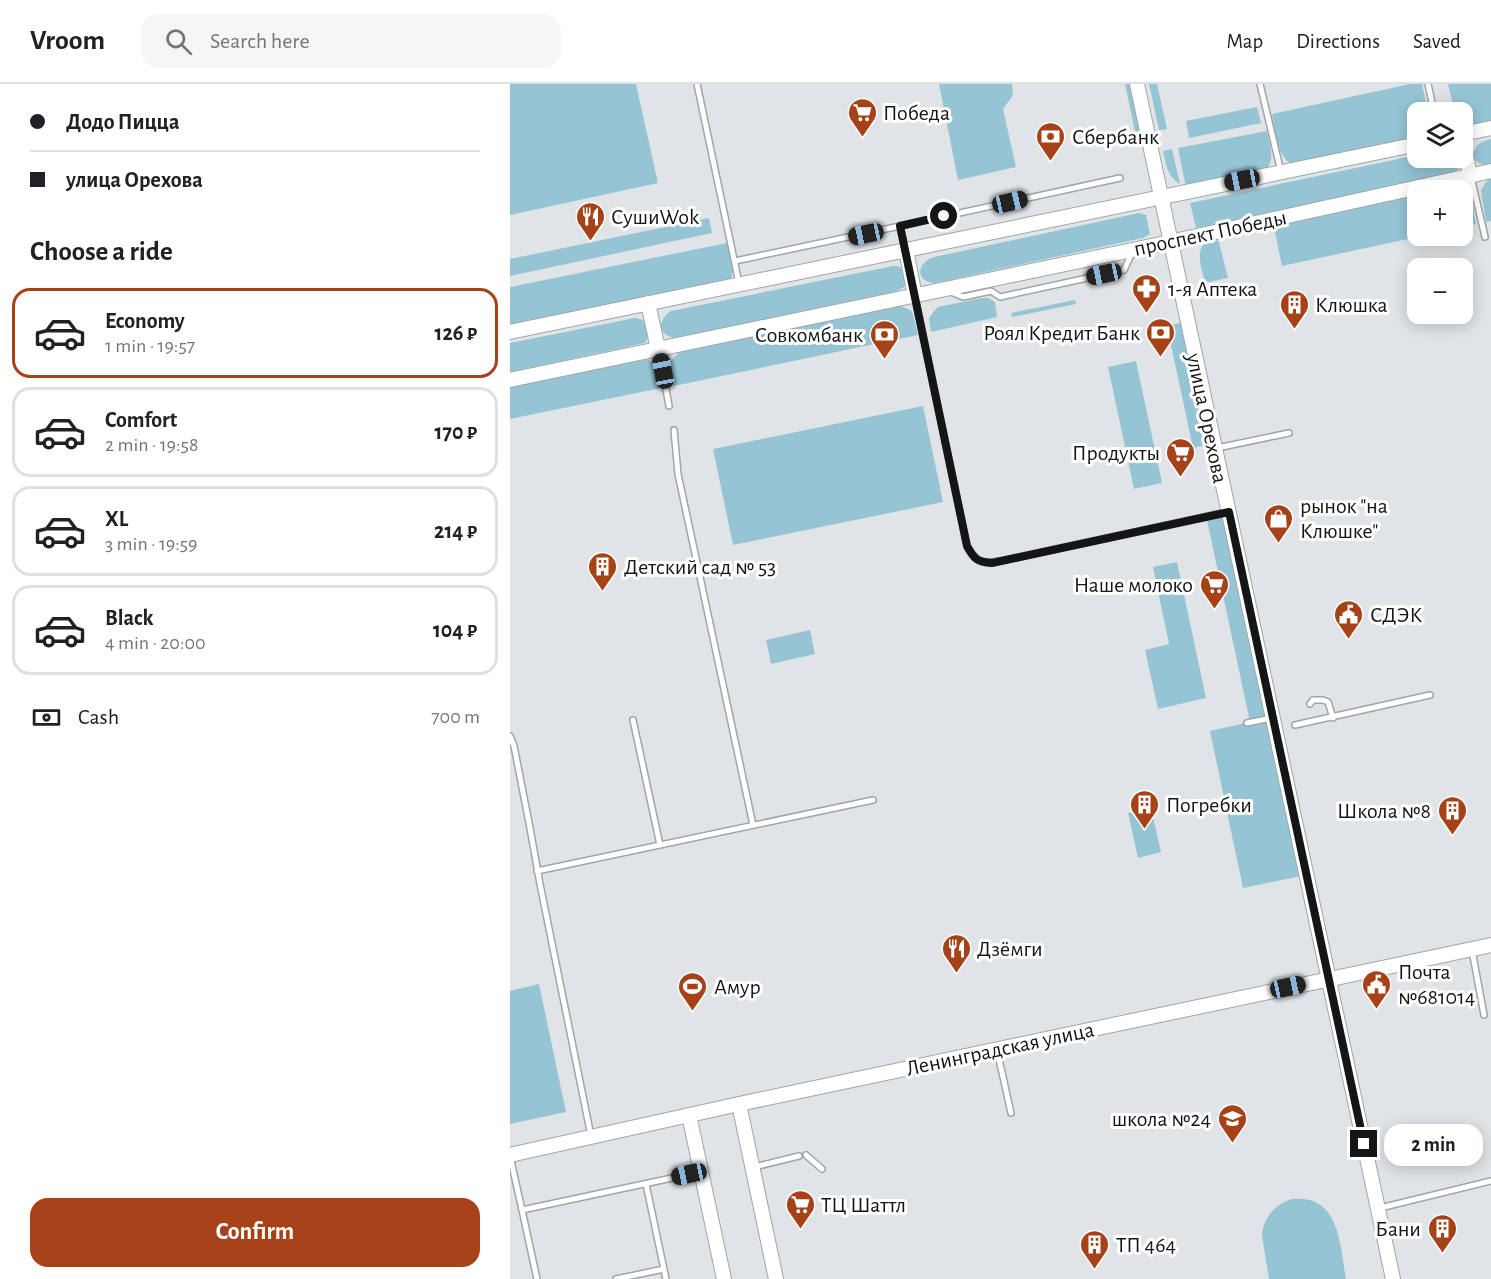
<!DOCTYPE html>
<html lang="en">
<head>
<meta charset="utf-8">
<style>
	body { margin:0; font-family:"Alegreya Sans",sans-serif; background:#f6f6f6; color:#202124; height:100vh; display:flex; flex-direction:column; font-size:22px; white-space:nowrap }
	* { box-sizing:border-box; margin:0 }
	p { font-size:20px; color:#757577 }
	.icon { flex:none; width:33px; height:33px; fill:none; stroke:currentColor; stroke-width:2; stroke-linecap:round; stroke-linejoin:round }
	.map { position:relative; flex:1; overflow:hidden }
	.side { display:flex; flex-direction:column; background:#fff; width:510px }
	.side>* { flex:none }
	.top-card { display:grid; align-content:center; height:132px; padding:0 30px; background:#fff }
	.fabs { position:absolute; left:897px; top:18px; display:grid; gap:12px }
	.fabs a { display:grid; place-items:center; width:66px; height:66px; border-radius:12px; background:#fff; box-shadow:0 3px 15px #0003; font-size:30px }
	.end { position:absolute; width:27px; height:27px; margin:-14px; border:8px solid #141516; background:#fff; box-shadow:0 0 0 3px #fff }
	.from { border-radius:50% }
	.bubble { position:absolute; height:42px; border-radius:18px; background:#fff; box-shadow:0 3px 15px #0003; font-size:20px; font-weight:700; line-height:42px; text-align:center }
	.car { position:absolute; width:18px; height:36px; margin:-18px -9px; border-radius:8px; box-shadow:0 0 4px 2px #0007; background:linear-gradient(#222 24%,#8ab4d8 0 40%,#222 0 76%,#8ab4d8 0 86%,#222 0) }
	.top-card b { display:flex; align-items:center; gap:21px; height:57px; font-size:22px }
	.top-card b+b { border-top:2px solid #e0e0e0 }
	.top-card i { width:15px; height:15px; background:#202124 }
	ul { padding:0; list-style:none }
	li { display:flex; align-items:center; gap:18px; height:90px; margin:0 12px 9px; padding:0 18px; border:3px solid #e0e0e0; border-radius:18px }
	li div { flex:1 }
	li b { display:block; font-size:22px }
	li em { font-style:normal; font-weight:700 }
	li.current { border-color:#a74118 }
	li>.icon { width:54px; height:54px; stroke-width:1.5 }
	h2 { padding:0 30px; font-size:27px; line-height:72px }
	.pay { display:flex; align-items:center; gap:15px; height:66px; padding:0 30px; font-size:22px }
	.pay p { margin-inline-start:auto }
	.cta { display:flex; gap:12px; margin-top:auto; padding:12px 30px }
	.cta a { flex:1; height:69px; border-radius:18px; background:#a74118; color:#fff; font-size:24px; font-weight:700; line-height:69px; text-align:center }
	header { display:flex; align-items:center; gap:36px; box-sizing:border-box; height:84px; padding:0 30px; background:#fff; border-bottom:2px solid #e0e0e0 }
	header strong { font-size:28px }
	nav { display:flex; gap:33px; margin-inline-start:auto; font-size:21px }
	.search { width:420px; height:54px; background:#f6f6f6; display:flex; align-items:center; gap:15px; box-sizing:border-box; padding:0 21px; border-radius:18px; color:#757577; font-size:22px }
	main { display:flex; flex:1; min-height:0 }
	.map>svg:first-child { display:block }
	.green { fill:#95c5d5 }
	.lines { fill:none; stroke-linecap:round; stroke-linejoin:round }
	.lane-casing { stroke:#a2a5a7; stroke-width:8 }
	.secondary-casing { stroke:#a2a5a7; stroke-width:16 }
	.lane { stroke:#fff; stroke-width:5 }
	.secondary { stroke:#fff; stroke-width:14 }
	.route { stroke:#141516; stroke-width:8 }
	.labels { text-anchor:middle; stroke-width:6; stroke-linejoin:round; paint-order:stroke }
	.poi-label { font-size:22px; fill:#141516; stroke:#fff; text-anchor:start }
	.street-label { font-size:22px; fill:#141516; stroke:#fff }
</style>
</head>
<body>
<header>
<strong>Vroom</strong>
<div class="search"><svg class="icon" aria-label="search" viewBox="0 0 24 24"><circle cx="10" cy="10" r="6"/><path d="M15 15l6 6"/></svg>Search here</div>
<nav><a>Map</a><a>Directions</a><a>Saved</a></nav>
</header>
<main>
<section class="side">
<div class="top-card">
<b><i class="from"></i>Додо Пицца</b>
<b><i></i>улица Орехова</b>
</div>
<h2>Choose a ride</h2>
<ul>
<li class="current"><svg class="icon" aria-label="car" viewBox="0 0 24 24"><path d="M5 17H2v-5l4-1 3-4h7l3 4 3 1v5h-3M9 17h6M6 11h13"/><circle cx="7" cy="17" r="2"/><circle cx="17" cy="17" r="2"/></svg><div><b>Economy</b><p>1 min · 19:57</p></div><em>126 ₽</em></li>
<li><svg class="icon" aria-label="car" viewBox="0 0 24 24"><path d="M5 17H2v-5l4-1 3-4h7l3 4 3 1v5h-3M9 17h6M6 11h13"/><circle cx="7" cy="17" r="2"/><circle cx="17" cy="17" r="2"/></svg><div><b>Comfort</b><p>2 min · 19:58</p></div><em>170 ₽</em></li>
<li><svg class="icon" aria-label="car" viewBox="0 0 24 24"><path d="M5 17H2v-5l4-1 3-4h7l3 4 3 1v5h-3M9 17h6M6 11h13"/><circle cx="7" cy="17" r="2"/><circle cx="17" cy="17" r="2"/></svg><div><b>XL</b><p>3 min · 19:59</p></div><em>214 ₽</em></li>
<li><svg class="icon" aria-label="car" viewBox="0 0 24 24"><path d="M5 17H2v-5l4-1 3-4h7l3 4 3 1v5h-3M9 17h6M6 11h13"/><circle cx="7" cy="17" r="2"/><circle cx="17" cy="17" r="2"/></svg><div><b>Black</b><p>4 min · 20:00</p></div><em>104 ₽</em></li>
</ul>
<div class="pay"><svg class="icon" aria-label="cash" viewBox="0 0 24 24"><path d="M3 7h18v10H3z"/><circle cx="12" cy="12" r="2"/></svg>Cash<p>700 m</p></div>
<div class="cta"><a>Confirm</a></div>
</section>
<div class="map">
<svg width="981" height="1195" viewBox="0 0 981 1195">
	<rect width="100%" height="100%" fill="#e0e4e6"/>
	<g class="green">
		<polygon points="0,0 126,0 148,99 0,131"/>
		<polygon points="429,0 502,0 503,11 493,25 506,83 448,96"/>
		<polygon points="615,0 621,0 634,60 628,62"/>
		<polygon points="639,0 647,0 657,45 649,46"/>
		<path d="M900,0H912L918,28H908L907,55L781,80C767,71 765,46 762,30Z"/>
		<polygon points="938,0 981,0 981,38 953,44 952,28 945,28"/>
		<polygon points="747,23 751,39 679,54 676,37"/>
		<path d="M757,47C759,59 766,75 756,85L676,104L668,64Z"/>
		<path d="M981,55V80C974,82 969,80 964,75C961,62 971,58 981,55Z"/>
		<path d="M662,65L670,100C657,92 656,80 653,67Z"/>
		<polygon points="907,71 908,74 951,74 952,77 948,85 940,89 686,144 680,119"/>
		<polygon points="981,94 981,137 976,138 971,106 976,98"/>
		<path d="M947,102C964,105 963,126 966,140L953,143L952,106H925Z"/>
		<polygon points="907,110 908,152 912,152 772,182 765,148 769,140"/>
		<path d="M629,129L636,131L640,150L633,154L425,199C405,198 406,179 424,173Z"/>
		<polygon points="199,134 202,149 0,192 0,175"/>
		<path d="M699,155H706L709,158L718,194L695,199C692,184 683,166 699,155Z"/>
		<polygon points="217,159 223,187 221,196 0,245 0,203"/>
		<path d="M383,182H388L394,186L397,198L393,204L384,208L166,254C147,252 147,236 161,227Z"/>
		<polygon points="472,214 478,214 485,218 487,233 421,248 419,234 425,226 428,223"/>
		<polygon points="565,216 566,220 502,233 501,229"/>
		<polygon points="384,222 391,222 402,227 408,251 164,302 160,284 160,278 170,267"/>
		<path d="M125,234C139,235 142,248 135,259L0,288V259Z"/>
		<polygon points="674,238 700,360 683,364 657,242"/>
		<polygon points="137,275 146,281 151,304 0,335 0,303 129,276"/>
		<polygon points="626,277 652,399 624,405 598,283"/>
		<polygon points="413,322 433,418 223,461 203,365"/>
		<polygon points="716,432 796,791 733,804 700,647 740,638 697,436"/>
		<polygon points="667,478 696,614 648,625 635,566 659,560 643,483"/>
		<polygon points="300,546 305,570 261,580 256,556"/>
		<polygon points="641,724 651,768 628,774 618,729"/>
		<polygon points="29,900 56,1028 0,1040 0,907"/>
		<path d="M782,1115C830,1110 830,1161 836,1195H759L752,1152C753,1134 764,1121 782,1115Z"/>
	</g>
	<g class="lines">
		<defs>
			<g id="lane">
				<polyline points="187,0 229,199"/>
				<polyline points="750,0 771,88"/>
				<polyline points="918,0 924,28"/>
				<polyline points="961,93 975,153"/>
				<polyline points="390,142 610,94"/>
				<polyline points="225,177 390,142 395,165"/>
				<polyline points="441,208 453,213 481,207 490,213 614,186 622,169"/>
				<path d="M405,213L457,462C468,481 475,480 495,476L717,428"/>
				<polyline points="149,267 159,322"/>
				<polyline points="164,346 168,390 243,741"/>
				<polyline points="707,364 779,349"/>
				<polyline points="800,620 803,616 813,616 818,618 823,634"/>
				<polyline points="123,636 150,761"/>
				<polyline points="737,639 762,634"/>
				<polyline points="785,641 920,611"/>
				<polyline points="0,652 4,662 20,744 30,800 81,1052"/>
				<polyline points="27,787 363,716"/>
				<polyline points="962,866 974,931"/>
				<polyline points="487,966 501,1029"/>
				<polyline points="296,1071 312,1085"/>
				<polyline points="0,1072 12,1126"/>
				<polyline points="244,1083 289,1072"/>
				<polyline points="136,1100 156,1195"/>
				<polyline points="870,1124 981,1097"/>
				<polyline points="27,1195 12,1126 190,1088"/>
				<polyline points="106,1195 154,1185"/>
			</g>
			<g id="secondary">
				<polyline points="627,0 883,1195"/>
				<polyline points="952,50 981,44"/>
				<polyline points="952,53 960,91"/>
				<polyline points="396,166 405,212"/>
				<polyline points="138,219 148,265"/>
				<polyline points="0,248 908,60"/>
				<polyline points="0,296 646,161 981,87"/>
				<polyline points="229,1020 266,1195"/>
				<polyline points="179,1031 214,1195"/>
				<polyline points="0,1071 229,1020 981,861"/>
			</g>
		</defs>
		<use href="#lane" class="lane-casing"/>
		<use href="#secondary" class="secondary-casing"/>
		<use href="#lane" class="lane"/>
		<use href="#secondary" class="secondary"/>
	</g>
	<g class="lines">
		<path class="route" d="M434,132L390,142L457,462C464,475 467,478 482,479L719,428L854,1060"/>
	</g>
	<defs>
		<symbol id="supermarket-pin" viewBox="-11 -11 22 30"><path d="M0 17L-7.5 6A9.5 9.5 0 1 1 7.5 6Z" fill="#a74118" stroke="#fff"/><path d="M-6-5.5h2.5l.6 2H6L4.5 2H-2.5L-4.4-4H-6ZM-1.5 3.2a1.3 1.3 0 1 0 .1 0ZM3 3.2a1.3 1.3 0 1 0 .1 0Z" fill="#fff"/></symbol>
		<symbol id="bank-pin" viewBox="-11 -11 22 30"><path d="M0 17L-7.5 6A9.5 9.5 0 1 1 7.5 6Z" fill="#a74118" stroke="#fff"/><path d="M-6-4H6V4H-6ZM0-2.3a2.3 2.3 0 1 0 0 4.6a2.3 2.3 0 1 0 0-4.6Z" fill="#fff"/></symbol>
		<symbol id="restaurant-pin" viewBox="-11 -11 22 30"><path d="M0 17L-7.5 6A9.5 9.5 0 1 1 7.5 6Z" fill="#a74118" stroke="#fff"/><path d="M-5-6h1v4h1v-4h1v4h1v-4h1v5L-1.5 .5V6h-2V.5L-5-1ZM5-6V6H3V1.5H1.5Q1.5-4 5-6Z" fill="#fff"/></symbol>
		<symbol id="pharmacy-pin" viewBox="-11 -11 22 30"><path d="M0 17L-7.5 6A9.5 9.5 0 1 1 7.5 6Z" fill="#a74118" stroke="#fff"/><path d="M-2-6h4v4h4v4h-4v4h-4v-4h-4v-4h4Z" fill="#fff"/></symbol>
		<symbol id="building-pin" viewBox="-11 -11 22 30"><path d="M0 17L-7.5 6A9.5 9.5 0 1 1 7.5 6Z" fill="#a74118" stroke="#fff"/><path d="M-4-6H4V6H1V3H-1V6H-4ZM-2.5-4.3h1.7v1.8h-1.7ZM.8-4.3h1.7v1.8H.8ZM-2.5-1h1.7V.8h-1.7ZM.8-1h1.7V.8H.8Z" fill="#fff"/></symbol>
		<symbol id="shop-pin" viewBox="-11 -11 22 30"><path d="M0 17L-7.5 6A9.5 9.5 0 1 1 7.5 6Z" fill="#a74118" stroke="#fff"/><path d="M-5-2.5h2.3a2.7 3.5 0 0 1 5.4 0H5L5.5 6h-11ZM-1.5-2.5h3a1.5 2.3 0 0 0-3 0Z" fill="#fff"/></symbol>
		<symbol id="civic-pin" viewBox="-11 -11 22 30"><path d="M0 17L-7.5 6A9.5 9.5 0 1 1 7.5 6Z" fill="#a74118" stroke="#fff"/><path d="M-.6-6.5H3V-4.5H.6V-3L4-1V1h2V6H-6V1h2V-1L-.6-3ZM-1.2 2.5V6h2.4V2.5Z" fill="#fff"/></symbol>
		<symbol id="stadium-pin" viewBox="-11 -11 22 30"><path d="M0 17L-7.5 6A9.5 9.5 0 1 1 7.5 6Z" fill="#a74118" stroke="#fff"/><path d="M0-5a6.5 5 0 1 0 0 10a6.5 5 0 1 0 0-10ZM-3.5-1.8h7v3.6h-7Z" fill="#fff"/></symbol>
		<symbol id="school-pin" viewBox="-11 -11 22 30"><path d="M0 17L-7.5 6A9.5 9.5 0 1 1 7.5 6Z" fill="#a74118" stroke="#fff"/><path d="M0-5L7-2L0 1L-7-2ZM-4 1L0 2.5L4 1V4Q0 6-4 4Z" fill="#fff"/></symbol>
	</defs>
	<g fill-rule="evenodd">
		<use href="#supermarket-pin" x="336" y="12" width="33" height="45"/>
		<use href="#bank-pin" x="524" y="36" width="33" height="45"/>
		<use href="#restaurant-pin" x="64" y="116" width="33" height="45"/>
		<use href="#pharmacy-pin" x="620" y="188" width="33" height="45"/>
		<use href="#building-pin" x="768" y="204" width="33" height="45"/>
		<use href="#bank-pin" x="634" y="232" width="33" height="45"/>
		<use href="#bank-pin" x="358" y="234" width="33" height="45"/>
		<use href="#supermarket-pin" x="654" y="352" width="33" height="45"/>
		<use href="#shop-pin" x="752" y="418" width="33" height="45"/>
		<use href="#building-pin" x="76" y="466" width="33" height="45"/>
		<use href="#supermarket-pin" x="688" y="484" width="33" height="45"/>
		<use href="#civic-pin" x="822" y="514" width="33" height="45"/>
		<use href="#building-pin" x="618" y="704" width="33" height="45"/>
		<use href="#building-pin" x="926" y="710" width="33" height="45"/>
		<use href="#restaurant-pin" x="430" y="848" width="33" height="45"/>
		<use href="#civic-pin" x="850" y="884" width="33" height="45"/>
		<use href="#stadium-pin" x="166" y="886" width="33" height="45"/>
		<use href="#school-pin" x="706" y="1018" width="33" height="45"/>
		<use href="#supermarket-pin" x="274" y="1104" width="33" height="45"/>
		<use href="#building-pin" x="916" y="1128" width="33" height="45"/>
		<use href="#building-pin" x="568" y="1144" width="33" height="45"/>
	</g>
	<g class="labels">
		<g class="poi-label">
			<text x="373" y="36">Победа</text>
			<text x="562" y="60">Сбербанк</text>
			<text x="101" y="140">СушиWok</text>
			<text x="658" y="212">1-я Аптека</text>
			<text x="805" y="228">Клюшка</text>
			<text x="630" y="256" text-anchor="end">Роял Кредит Банк</text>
			<text x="353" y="258" text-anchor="end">Совкомбанк</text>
			<text x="650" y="376" text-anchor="end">Продукты</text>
			<text x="790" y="429">рынок "на<tspan x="790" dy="25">Клюшке"</tspan></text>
			<text x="114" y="490">Детский сад № 53</text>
			<text x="683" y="508" text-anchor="end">Наше молоко</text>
			<text x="860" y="538">СДЭК</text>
			<text x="656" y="728">Погребки</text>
			<text x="921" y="734" text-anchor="end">Школа №8</text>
			<text x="467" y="872">Дзёмги</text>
			<text x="888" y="895">Почта<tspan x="888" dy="25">№681014</tspan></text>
			<text x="204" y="910">Амур</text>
			<text x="701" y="1042" text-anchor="end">школа №24</text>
			<text x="311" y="1128">ТЦ Шаттл</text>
			<text x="911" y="1152" text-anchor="end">Бани</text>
			<text x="606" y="1168">ТП 464</text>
		</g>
		<g class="street-label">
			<text transform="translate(700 148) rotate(-12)" y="8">проспект Победы</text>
			<text transform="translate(698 334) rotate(78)" y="8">улица Орехова</text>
			<text transform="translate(490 964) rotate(-12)" y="8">Ленинградская улица</text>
		</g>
	</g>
</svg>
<div class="fabs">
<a><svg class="icon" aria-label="layers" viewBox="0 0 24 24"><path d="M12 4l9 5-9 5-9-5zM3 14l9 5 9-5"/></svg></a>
<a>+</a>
<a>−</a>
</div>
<i class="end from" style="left:434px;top:132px"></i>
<i class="end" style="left:854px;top:1060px"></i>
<div class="bubble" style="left:874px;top:1040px;width:99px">2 min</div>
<i class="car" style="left:732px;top:96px;rotate:259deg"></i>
<i class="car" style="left:500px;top:118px;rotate:77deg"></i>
<i class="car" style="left:356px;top:150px;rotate:258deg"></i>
<i class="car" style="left:594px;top:190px;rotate:258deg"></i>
<i class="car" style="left:153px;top:287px;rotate:349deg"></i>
<i class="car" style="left:778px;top:903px;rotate:78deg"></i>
<i class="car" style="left:179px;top:1090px;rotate:258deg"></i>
</div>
</main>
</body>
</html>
